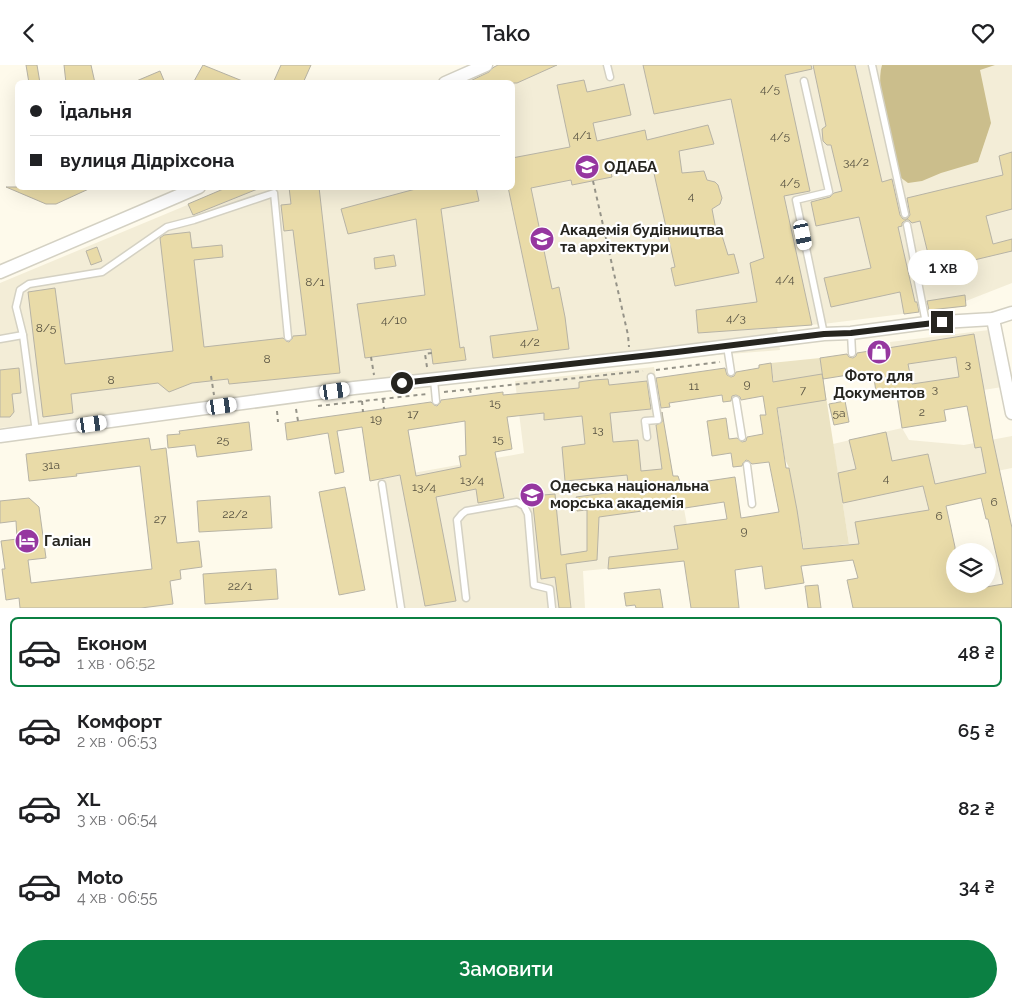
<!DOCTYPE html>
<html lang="uk">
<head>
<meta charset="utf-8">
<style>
	body { margin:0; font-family:Raleway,sans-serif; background:#f6f6f6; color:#202124; height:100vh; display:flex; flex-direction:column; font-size:19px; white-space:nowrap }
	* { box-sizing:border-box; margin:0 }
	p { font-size:16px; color:#757577 }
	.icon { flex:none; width:28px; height:28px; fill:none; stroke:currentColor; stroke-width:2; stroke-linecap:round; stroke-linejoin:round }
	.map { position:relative; height:543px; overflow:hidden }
	.sheet { display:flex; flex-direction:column; background:#fff; flex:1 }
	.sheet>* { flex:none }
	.banner { position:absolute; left:15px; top:15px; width:500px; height:110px; border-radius:8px; box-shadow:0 5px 20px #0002; display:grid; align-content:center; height:110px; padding:0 15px; background:#fff }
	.controls { position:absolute; left:946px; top:478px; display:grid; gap:10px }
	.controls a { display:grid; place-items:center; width:50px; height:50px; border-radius:50%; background:#fff; box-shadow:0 5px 20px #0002; font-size:25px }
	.end { position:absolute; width:22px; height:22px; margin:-11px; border:6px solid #262520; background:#fff; box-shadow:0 0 0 2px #fff }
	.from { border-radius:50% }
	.bubble { position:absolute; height:35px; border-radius:18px; background:#fff; box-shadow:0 5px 20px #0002; font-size:16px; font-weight:600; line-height:35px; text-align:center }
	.car { position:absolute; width:15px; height:30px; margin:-15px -8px; border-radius:6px; box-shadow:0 0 4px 1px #0007; background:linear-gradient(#fff 24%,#345 0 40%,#fff 0 76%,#345 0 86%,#fff 0) }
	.banner b { display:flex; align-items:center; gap:18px; height:48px; font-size:19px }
	.banner b+b { border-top:1px solid #e0e0e0 }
	.banner i { width:12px; height:12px; background:#202124 }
	ul { padding:9px 0 0; list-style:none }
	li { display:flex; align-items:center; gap:15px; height:70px; margin:0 10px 8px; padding:0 5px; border:2px solid transparent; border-radius:8px }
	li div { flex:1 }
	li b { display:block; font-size:19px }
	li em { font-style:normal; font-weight:600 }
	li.active { border-color:#0b8043 }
	li>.icon { width:45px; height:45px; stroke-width:1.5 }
	.button { display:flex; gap:10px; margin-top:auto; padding:10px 15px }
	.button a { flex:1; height:58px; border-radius:30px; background:#0b8043; color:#fff; font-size:20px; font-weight:600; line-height:58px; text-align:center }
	header { display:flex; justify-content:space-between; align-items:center; height:65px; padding:0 15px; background:#fff; font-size:22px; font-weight:600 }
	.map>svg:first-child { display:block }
	.built { fill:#f3edd7 }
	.green { fill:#ebe3c3 }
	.forest { fill:#cbbe8c }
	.building { fill:#e9dba8; stroke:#b7b3a5; fill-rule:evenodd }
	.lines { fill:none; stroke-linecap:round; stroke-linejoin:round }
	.service-casing { stroke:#d4d1c3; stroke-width:9 }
	.minor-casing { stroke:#d4d1c3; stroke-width:15 }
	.path { stroke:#959388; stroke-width:2; stroke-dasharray:4 4; stroke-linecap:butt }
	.service { stroke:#fff; stroke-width:6 }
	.minor { stroke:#fff; stroke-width:12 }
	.route { stroke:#262520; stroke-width:6 }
	.labels { text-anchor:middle; stroke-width:4.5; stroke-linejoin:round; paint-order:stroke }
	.number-label { font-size:12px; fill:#575242 }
	.poi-label { font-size:15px; font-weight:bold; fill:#262520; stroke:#fff; text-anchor:start }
</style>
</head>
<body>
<header><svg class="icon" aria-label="back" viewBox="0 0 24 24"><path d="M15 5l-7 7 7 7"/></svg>Tako<svg class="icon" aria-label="heart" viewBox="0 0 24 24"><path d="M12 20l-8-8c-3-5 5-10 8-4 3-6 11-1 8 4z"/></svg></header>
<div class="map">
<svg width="1012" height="543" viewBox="0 0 1012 543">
	<rect width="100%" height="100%" fill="#fefaeb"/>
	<g class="built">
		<polygon points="499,0 1012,0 1012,218 966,236 966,241 823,259 777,262 780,285 347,320 180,343 0,363 0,218 228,123 512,122 512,18 460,17"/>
		<polygon points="989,265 1002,322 898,339 890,277"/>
		<polygon points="654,302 673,411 678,411 687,460 684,496 583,506 585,543 401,543 380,414 524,388 515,316"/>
		<polygon points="902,363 909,375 964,380 1012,371 1012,403 923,421 947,529 991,528 865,543 849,479 833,379"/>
	</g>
	<polygon class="green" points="820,293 849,479 804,484 789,403 785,394 771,298"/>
	<path class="forest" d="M882,0H995L980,5L991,58L978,97L941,108L922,116L908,118L900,112C894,85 874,25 882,0Z"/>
	<g class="building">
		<polygon points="26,0 37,0 40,18 29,18"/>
		<polygon points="64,0 91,0 95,18 66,18"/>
		<polygon points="203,0 245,17 245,18 193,18"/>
		<polygon points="281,0 311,0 303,18 273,18"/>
		<polygon points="498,0 557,0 517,18 466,18 489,7 494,2"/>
		<polygon points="643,0 811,0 812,4 785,10 810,126 784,131 812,260 698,268 696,245 757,237 750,198 764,193 731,34 654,49"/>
		<polygon points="813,0 855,0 882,117 892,114 900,150 903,154 907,154 910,150 907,133 1003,110 999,91 1012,87 1012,144 986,151 993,179 1012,174 1012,186 932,205 920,156 912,158 909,155 906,155 902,158 902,161 898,162 915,237 917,237 919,247 904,249 900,227 831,242 824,213 871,203 859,152 816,161 811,137 830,132 834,128 842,126 831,80 827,80 823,76 822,64 826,61"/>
		<polygon points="160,6 165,18 134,18 134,17"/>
		<polygon points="584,15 587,27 624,19 631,50 593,58 597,76 645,65 647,75 708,60 714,79 679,86 682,108 704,106 707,115 715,117 718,120 722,133 720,139 712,144 716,165 720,164 728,190 734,189 739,208 675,221 671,203 675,202 651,95 610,103 612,112 572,120 571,115 531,123 552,224 559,222 565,252 569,284 493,293 490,271 538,265 508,122 512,122 512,93 570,82 557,20"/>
		<polygon points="6,122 93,122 56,139 46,139"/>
		<polygon points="228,122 260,123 193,150 188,139"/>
		<polygon points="289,122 319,122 340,308 229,319 228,314 192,318 169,327 158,318 71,329 73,348 43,352 28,227 55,223 65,299 173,286 160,173 164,170 190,167 192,183 222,180 223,192 194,195 204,282 283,273 286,276 289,277 292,274 293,271 306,270 293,165 284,166 281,140 291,139"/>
		<polygon points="423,122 476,122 479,136 441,144 460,283 464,282 466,295 433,299 431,284 365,293 357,239 425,230 416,154 348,169 341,144"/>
		<polygon points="97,182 102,196 91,200 86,186"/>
		<polygon points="394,190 396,201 375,204 374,193"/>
		<polygon points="965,230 966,241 929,245 927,236"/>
		<path d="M974,269L993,375L1012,463V543H853L847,515L858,513L853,495L801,501L804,518L765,524L762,501L735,505L739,543H691L684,496L608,504L609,492L678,484L674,461L727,454L724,437L672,445L671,442L599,452L597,495L566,499L571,543H559L555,512L541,514L532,431L555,429L561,490L587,486V445L577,446L576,432L629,425L627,410L565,416L562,382L585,379L582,351L544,355V348L507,352L512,384L495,387L504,433L478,438L476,424L436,432L456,536L425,541L400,410L370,416L362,362L337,366L344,407L335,409L328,368L287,375L285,358L311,354L431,337L434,340L437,341L440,338L441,335L503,327V330L579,323V317L593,315L608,314L609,320L647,316L651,344L610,348L613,377L638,375L641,406L662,404L656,360L662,357V347L673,411H678L681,420L735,412L741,453L779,447L769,397L752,399L749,396L746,395L743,398L742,401L733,402L731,388L712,391L707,356L726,353L729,374L737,373L742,377L746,376L747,372L763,369L760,350H766L763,331L741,335L740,332L736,330L732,331L731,336L723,337L722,330L669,338L670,342L661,343L656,313L725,303L727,310L731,312L734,311L736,307L759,303V300L771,298L773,317L822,309L823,314L820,293L847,289L849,292L853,293L856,291L857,288ZM956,292L959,312L912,319L908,299ZM873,306L876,327L896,324L902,363L946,356L944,345L967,341L975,383L981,382L986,408L935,419L928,389L892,396L886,367L849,375L856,404L838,408L843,438L923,421L929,445L855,457L859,479L803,484L797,445L789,403H786L777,343L826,335L823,314ZM465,356L466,390L459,391L461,402L416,411L408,365ZM981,433L986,454H988L1003,519L964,526L963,519H955V482L946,441Z"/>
		<polygon points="19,303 21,328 12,329 14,347 10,352 0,352 0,305"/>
		<polygon points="845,336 849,357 834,360 829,339"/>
		<polygon points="249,357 252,385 197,392 195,380 168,383 167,370 180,369 179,366"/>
		<polygon points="149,373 151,385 166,383 177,478 199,476 202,502 180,505 181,514 170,516 173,539 141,543 20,543 19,533 6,535 2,504 5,504 1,476 17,474 16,456 0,458 0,436 29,433 39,442 46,493 28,495 31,518 152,504 140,401 76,409 77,411 29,416 26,389"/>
		<polygon points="345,422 365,525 339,530 319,427"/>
		<polygon points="270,431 272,463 199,467 197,436"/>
		<polygon points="276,504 278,534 205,539 203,509"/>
		<polygon points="818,520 821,543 808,543 805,521"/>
		<polygon points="660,524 663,543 636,543 635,540 626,541 624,528"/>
	</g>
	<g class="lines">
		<defs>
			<g id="service">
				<polyline points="607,0 610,12"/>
				<polyline points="872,0 905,149"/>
				<polyline points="804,16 829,127 796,135 824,269"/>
				<polyline points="907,160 926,258"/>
				<polyline points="851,268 852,288"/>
				<polyline points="0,274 23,270"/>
				<polyline points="727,281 731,307"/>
				<polyline points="434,315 436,336"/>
				<polyline points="736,335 742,372"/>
				<polyline points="36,367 23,270 16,242 20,225 29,219 102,207 167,162 194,155 274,128 288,272"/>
				<polyline points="647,372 645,356 658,355 651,312"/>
				<polyline points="747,400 752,439"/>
				<polyline points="382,419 401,543"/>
				<polyline points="466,533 457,455 462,449 466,446 517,437 524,441 528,449 534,520 550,524 552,543"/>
			</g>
			<g id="minor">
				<polyline points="445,18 486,0"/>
				<polyline points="0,207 199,122"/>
				<polyline points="993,254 1012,348"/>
				<polyline points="0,371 354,323 649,291 824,269 851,268 926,258 993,254 1012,248"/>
			</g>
		</defs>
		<use href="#service" class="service-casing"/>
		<use href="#minor" class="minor-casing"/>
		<g class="path">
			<polyline points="593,116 628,270 629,282"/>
			<polyline points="371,292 374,310"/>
			<polyline points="427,302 425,289 432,288"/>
			<polyline points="656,305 720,297"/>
			<polyline points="211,311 214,330"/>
			<polyline points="470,324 471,331"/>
			<polyline points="444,327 643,306"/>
			<polyline points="383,334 384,344"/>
			<polyline points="362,336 363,347"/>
			<polyline points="318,341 427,329"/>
			<polyline points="296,344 298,356"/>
			<polyline points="277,346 278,357"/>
		</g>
		<use href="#service" class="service"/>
		<use href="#minor" class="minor"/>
	</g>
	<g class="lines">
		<polyline class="route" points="402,318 677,287 824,269 851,268 942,257"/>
	</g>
	<defs>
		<symbol id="school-disc" viewBox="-11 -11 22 22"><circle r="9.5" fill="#9637a0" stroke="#fff"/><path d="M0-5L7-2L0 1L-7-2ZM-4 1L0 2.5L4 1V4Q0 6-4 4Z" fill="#fff"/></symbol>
		<symbol id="university-disc" viewBox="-11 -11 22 22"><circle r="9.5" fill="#9637a0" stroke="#fff"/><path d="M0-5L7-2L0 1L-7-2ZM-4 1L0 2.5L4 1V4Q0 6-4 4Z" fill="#fff"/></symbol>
		<symbol id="shop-disc" viewBox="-11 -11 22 22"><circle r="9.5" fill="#9637a0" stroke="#fff"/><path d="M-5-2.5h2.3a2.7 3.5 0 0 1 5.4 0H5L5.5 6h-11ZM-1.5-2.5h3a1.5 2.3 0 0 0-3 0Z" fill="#fff"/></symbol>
		<symbol id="hotel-disc" viewBox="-11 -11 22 22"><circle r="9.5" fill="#9637a0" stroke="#fff"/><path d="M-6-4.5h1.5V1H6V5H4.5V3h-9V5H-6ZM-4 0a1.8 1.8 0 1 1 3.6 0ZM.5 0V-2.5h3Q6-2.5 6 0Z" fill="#fff"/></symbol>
	</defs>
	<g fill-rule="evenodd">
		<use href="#school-disc" x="573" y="88" width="28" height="28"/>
		<use href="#university-disc" x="528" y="160" width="28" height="28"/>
		<use href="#shop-disc" x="865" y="273" width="28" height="28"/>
		<use href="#university-disc" x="518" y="416" width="28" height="28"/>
		<use href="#hotel-disc" x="13" y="462" width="28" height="28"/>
	</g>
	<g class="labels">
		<g class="number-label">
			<text x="770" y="28">4/5</text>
			<text x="582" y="74">4/1</text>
			<text x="780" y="75">4/5</text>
			<text x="856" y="101">34/2</text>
			<text x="790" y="121">4/5</text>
			<text x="691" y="135">4</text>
			<text x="785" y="218">4/4</text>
			<text x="315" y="221">8/1</text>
			<text x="736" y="257">4/3</text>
			<text x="394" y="259">4/10</text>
			<text x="46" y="267">8/5</text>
			<text x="530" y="281">4/2</text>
			<text x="267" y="298">8</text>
			<text x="968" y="303">3</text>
			<text x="111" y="319">8</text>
			<text x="747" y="323">9</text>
			<text x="694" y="325">11</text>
			<text x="935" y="328">3</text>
			<text x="803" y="329">7</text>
			<text x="495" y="342">15</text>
			<text x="922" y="351">2</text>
			<text x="839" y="352">5а</text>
			<text x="413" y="353">17</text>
			<text x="376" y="358">19</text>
			<text x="598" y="369">13</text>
			<text x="498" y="378">15</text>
			<text x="223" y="379">25</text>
			<text x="51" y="404">31а</text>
			<text x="886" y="417">4</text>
			<text x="472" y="419">13/4</text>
			<text x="424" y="426">13/4</text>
			<text x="994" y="441">6</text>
			<text x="235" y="453">22/2</text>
			<text x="939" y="455">6</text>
			<text x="160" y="458">27</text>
			<text x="744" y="470">9</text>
			<text x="240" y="525">22/1</text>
		</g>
		<g class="poi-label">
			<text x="604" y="107">ОДАБА</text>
			<text x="560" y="170">Академія будівництва<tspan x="560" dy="17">та архітектури</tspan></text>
			<text x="879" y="316" text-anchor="middle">Фото для<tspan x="879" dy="17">Документов</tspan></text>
			<text x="550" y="426">Одеська національна<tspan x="550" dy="17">морська академія</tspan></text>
			<text x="44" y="481">Галіан</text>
		</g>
	</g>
</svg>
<div class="controls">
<a><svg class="icon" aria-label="layers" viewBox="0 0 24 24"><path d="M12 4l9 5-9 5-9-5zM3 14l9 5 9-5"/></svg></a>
</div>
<i class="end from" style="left:402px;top:318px"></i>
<i class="end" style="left:942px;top:257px"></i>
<div class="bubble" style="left:908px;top:185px;width:70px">1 хв</div>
<i class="car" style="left:803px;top:170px;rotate:168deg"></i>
<i class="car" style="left:335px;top:326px;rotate:82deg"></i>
<i class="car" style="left:222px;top:341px;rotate:82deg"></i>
<i class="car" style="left:92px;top:359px;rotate:82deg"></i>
<div class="banner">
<b><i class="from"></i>Їдальня</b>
<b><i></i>вулиця Дідріхсона</b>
</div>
</div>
<section class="sheet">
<ul>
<li class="active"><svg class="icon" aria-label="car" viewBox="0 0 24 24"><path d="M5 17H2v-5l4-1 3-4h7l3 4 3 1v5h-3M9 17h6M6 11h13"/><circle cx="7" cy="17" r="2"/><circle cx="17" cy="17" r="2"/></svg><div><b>Економ</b><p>1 хв · 06:52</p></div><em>48 ₴</em></li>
<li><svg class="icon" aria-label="car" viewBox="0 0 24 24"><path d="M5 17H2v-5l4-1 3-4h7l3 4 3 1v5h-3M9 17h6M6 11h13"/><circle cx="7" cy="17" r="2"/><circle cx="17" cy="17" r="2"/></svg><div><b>Комфорт</b><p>2 хв · 06:53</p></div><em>65 ₴</em></li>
<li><svg class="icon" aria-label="car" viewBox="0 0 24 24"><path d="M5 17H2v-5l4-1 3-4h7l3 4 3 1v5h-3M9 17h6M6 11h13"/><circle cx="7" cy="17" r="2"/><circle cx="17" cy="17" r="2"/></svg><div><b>XL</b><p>3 хв · 06:54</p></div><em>82 ₴</em></li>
<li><svg class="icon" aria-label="car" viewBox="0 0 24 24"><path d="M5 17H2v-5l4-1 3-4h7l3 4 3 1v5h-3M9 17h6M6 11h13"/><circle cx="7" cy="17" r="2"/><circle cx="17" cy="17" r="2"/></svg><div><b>Moto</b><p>4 хв · 06:55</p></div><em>34 ₴</em></li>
</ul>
<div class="button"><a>Замовити</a></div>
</section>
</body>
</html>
